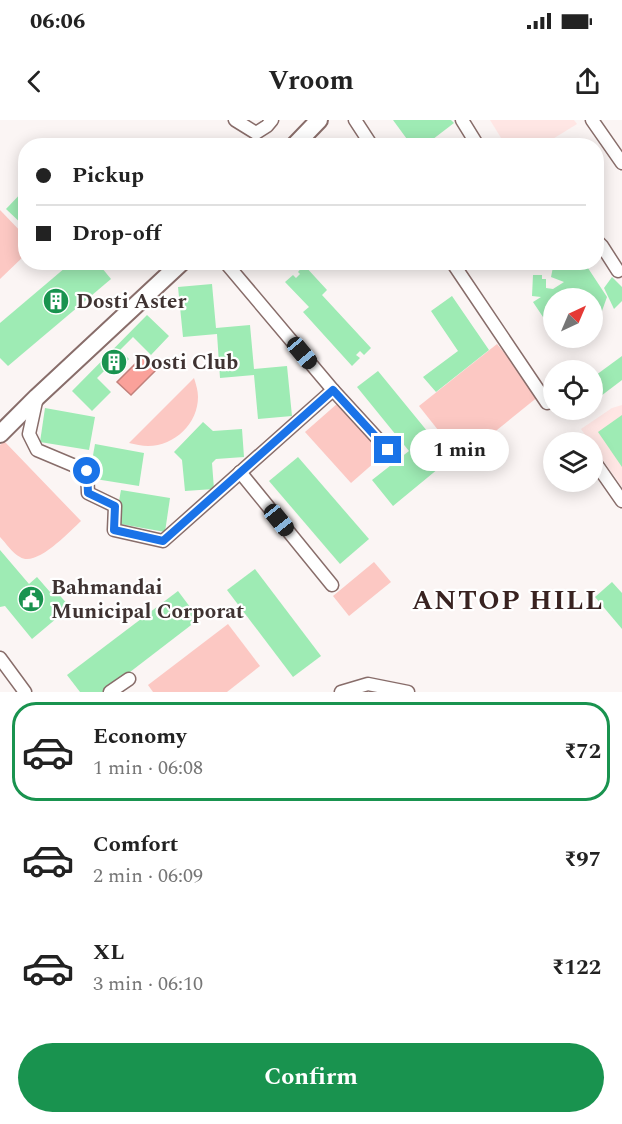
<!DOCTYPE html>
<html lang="en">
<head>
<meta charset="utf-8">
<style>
	body { margin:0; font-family:Spectral,serif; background:#f6f6f6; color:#222; height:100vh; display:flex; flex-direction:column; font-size:22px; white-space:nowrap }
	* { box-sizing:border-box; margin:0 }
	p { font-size:20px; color:#767676 }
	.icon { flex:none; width:33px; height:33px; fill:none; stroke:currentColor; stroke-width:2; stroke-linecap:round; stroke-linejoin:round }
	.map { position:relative; height:572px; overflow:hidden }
	.details { display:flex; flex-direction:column; background:#fff; flex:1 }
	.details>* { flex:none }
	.hud { position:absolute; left:18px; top:18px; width:586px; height:132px; border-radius:24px; box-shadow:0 3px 15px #0003; display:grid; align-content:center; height:132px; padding:0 18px; background:#fff }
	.needle { width:39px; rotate:44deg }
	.buttons { position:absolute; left:543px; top:168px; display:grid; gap:12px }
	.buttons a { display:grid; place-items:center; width:60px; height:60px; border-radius:50%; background:#fff; box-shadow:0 3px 15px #0003; font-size:30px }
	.end { position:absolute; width:27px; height:27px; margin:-14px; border:8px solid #1a73e8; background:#fff; box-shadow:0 0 0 3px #fff }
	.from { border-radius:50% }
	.bubble { position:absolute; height:42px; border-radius:21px; background:#fff; box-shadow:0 3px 15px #0003; font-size:20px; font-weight:700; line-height:42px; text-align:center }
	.car { position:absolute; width:18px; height:36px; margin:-18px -9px; border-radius:8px; box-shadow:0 0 4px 2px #0007; background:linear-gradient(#222 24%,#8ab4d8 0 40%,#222 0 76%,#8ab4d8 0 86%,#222 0) }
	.hud b { display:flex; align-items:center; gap:21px; height:57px; font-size:22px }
	.hud b+b { border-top:2px solid #e0e0e0 }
	.hud i { width:15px; height:15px; background:#222 }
	ul { padding:10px 0 0; list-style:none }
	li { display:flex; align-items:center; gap:18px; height:99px; margin:0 12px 9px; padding:0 6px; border:3px solid transparent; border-radius:24px }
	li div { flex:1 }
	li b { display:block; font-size:22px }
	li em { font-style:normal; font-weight:700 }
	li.selected { border-color:#19934f }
	li>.icon { width:54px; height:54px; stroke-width:1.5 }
	.button { display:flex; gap:12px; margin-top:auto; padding:12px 18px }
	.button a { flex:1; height:69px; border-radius:36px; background:#19934f; color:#fff; font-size:24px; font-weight:700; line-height:69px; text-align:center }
	.status { display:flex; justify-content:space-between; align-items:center; height:42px; padding:0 30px; background:#fff; direction:ltr }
	.status svg { height:16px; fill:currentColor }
	header { display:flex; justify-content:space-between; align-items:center; height:78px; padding:0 18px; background:#fff; font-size:27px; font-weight:700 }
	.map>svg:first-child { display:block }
	.built { fill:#ffe6e4 }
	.green { fill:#fcc8c3 }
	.water { fill:#faa19a; stroke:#c2807b; stroke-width:1.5 }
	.building { fill:#9eebb4 }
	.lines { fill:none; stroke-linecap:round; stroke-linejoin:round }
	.minor-casing { stroke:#886d6a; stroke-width:15 }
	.major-casing { stroke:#886d6a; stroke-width:20 }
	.minor { stroke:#fff; stroke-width:12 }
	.major { stroke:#fff; stroke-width:16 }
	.route { stroke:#1a73e8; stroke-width:8 }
	.labels { text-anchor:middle; stroke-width:4.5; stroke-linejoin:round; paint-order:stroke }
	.poi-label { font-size:21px; font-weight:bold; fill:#3f3332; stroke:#fff; text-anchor:start }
	.district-label { font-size:27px; font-weight:bold; letter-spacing:1.5px; fill:#392321; stroke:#fff }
</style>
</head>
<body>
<div class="status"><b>06:06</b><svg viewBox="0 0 49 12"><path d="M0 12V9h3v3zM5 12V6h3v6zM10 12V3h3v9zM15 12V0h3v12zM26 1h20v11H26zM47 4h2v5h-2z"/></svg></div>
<header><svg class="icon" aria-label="back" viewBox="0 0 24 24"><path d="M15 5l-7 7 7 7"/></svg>Vroom<svg class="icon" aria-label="share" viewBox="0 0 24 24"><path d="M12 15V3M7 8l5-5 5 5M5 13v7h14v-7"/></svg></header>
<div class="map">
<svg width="622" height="572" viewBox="0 0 622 572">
	<rect width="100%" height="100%" fill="#fbf5f4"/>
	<g class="built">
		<polygon points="490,0 574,0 577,4 543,25 506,26"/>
		<polygon points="622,285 622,367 593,326 592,322 590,322 581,309 612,288"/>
	</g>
	<g class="green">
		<polygon points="0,90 26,117 25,135 0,159"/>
		<polygon points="497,224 539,276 461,339 419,286"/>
		<path d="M194,258C196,264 198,271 198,277C198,303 175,326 148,326C142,326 135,324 129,323Z"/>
		<polygon points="338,283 383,335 351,363 305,312"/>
		<path d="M4,321L81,401C69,412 36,448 20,437C12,433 6,423 0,417V325Z"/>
		<polygon points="374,442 391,462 349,496 333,476"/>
		<polygon points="228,504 260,546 227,572 153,572 148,565"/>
	</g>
	<polygon class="water" points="144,235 158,248 131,275 117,262"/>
	<g class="building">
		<polygon points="393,0 451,0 454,3 424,26 412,26"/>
		<polygon points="455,20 459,26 446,26"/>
		<polygon points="26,68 26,108 6,89"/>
		<polygon points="72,142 97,142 111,159 8,246 0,238 0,203"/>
		<polygon points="254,142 271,142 265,149 260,144 258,146"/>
		<polygon points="498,142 511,142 502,148"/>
		<polygon points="554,142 584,142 607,177 598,202 592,200 592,178 554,178 554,199 547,203 533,182 541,177 532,176 533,155 542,155 542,159 546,159 546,168 553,169 564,162 551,157"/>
		<polygon points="304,145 327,170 322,175 371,228 364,235 360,231 356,235 360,238 352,246 303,192 309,187 285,162 293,155 296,158 300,154 298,152"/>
		<polygon points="612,157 622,167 622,181 614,189 604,168"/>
		<polygon points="212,164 216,208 250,205 254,249 287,246 292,296 258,299 254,255 220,258 217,214 183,217 178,167"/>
		<polygon points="452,176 489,230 436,272 423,257 458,231 431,191"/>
		<polygon points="147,195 169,216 151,235 133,217 120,230 129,239 118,251 111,244 97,258 111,272 92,291 72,271"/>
		<polygon points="622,236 622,260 597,279 592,273 592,258"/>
		<polygon points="378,251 450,339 393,386 372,360 409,331 357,267"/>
		<polygon points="45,288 95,297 89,330 40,322"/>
		<polygon points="622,295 622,347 598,312"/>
		<polygon points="203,302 213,311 242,309 244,337 216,339 212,343 214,369 185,371 182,340 174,332"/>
		<polygon points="95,324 144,333 139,366 89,358"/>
		<polygon points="298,337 369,419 340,444 269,361"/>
		<polygon points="121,370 170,378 165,412 115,403"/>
		<polygon points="0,430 29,464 37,457 50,472 54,469 70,487 32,519 5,486 0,487"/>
		<polygon points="255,449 321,536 293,557 227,470"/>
		<polygon points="612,462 622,473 622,509 595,477"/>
		<polygon points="178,471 199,499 104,572 80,572 67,555"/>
	</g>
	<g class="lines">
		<defs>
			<g id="minor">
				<polyline points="235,0 256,13 267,6 272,0"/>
				<polyline points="355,0 372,26"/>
				<polyline points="462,0 478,26"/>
				<polyline points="592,0 622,43"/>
				<polyline points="597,121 602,126 618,151"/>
				<polyline points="225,142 333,270 388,330"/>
				<polyline points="452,142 547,283"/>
				<polyline points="37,277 29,314 37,330 87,351 88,373 115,386 114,410 163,421 333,270"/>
				<polyline points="592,338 622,381"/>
				<polyline points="240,352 332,465"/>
				<polyline points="0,538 25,572"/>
				<polyline points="110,572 129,559"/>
				<polyline points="341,572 368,564 408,572"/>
			</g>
			<g id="major">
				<polyline points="294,26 319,0"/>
				<polyline points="0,314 37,277 182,142"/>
			</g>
		</defs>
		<use href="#minor" class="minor-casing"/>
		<use href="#major" class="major-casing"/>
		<use href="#minor" class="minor"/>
		<use href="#major" class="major"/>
	</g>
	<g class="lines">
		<polyline class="route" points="87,351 88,373 115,386 114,410 163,421 333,270 388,330"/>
	</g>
	<defs>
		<symbol id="building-disc" viewBox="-11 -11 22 22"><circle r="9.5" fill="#19934f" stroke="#fff"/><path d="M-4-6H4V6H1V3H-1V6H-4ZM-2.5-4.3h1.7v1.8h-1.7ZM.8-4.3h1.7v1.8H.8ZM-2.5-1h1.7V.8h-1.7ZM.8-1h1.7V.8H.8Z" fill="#fff"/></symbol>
		<symbol id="civic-disc" viewBox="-11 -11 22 22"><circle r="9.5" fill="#19934f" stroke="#fff"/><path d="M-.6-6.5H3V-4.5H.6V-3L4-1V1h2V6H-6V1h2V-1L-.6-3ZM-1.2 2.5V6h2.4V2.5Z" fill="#fff"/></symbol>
	</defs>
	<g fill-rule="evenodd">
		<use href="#building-disc" x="41" y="166" width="30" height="30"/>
		<use href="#building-disc" x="99" y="227" width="30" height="30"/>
		<use href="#civic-disc" x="16" y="464" width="30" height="30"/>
	</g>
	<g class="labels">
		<g class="poi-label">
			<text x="76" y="188">Dosti Aster</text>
			<text x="134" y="249">Dosti Club</text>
			<text x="51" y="474">Bahmandai<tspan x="51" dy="24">Municipal Corporat</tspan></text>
		</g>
		<g class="district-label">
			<text x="508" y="489">ANTOP HILL</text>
		</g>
	</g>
</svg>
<div class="buttons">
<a><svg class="needle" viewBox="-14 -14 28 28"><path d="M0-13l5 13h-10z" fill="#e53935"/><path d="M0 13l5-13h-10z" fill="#767676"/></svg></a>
<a><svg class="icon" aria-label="locate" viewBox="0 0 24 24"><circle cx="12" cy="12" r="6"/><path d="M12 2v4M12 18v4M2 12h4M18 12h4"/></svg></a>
<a><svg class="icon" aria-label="layers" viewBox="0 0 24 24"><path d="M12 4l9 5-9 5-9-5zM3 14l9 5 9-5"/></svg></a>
</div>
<i class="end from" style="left:87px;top:351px"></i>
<i class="end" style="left:388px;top:330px"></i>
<div class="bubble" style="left:410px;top:309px;width:99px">1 min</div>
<i class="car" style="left:302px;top:233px;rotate:140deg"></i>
<i class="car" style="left:279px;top:400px;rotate:141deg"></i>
<div class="hud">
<b><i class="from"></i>Pickup</b>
<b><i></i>Drop-off</b>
</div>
</div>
<section class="details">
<ul>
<li class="selected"><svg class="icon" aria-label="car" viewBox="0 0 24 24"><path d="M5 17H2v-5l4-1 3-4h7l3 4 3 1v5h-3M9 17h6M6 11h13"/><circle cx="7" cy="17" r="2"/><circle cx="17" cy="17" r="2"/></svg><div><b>Economy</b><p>1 min · 06:08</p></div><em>₹72</em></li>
<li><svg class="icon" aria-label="car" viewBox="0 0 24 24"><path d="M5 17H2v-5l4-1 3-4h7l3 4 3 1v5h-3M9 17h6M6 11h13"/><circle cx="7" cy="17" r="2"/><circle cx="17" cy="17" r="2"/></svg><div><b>Comfort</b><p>2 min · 06:09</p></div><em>₹97</em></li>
<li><svg class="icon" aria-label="car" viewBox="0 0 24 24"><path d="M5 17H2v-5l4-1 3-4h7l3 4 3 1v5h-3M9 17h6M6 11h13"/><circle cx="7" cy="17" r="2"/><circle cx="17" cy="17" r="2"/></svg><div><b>XL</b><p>3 min · 06:10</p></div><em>₹122</em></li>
</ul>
<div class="button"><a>Confirm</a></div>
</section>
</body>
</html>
